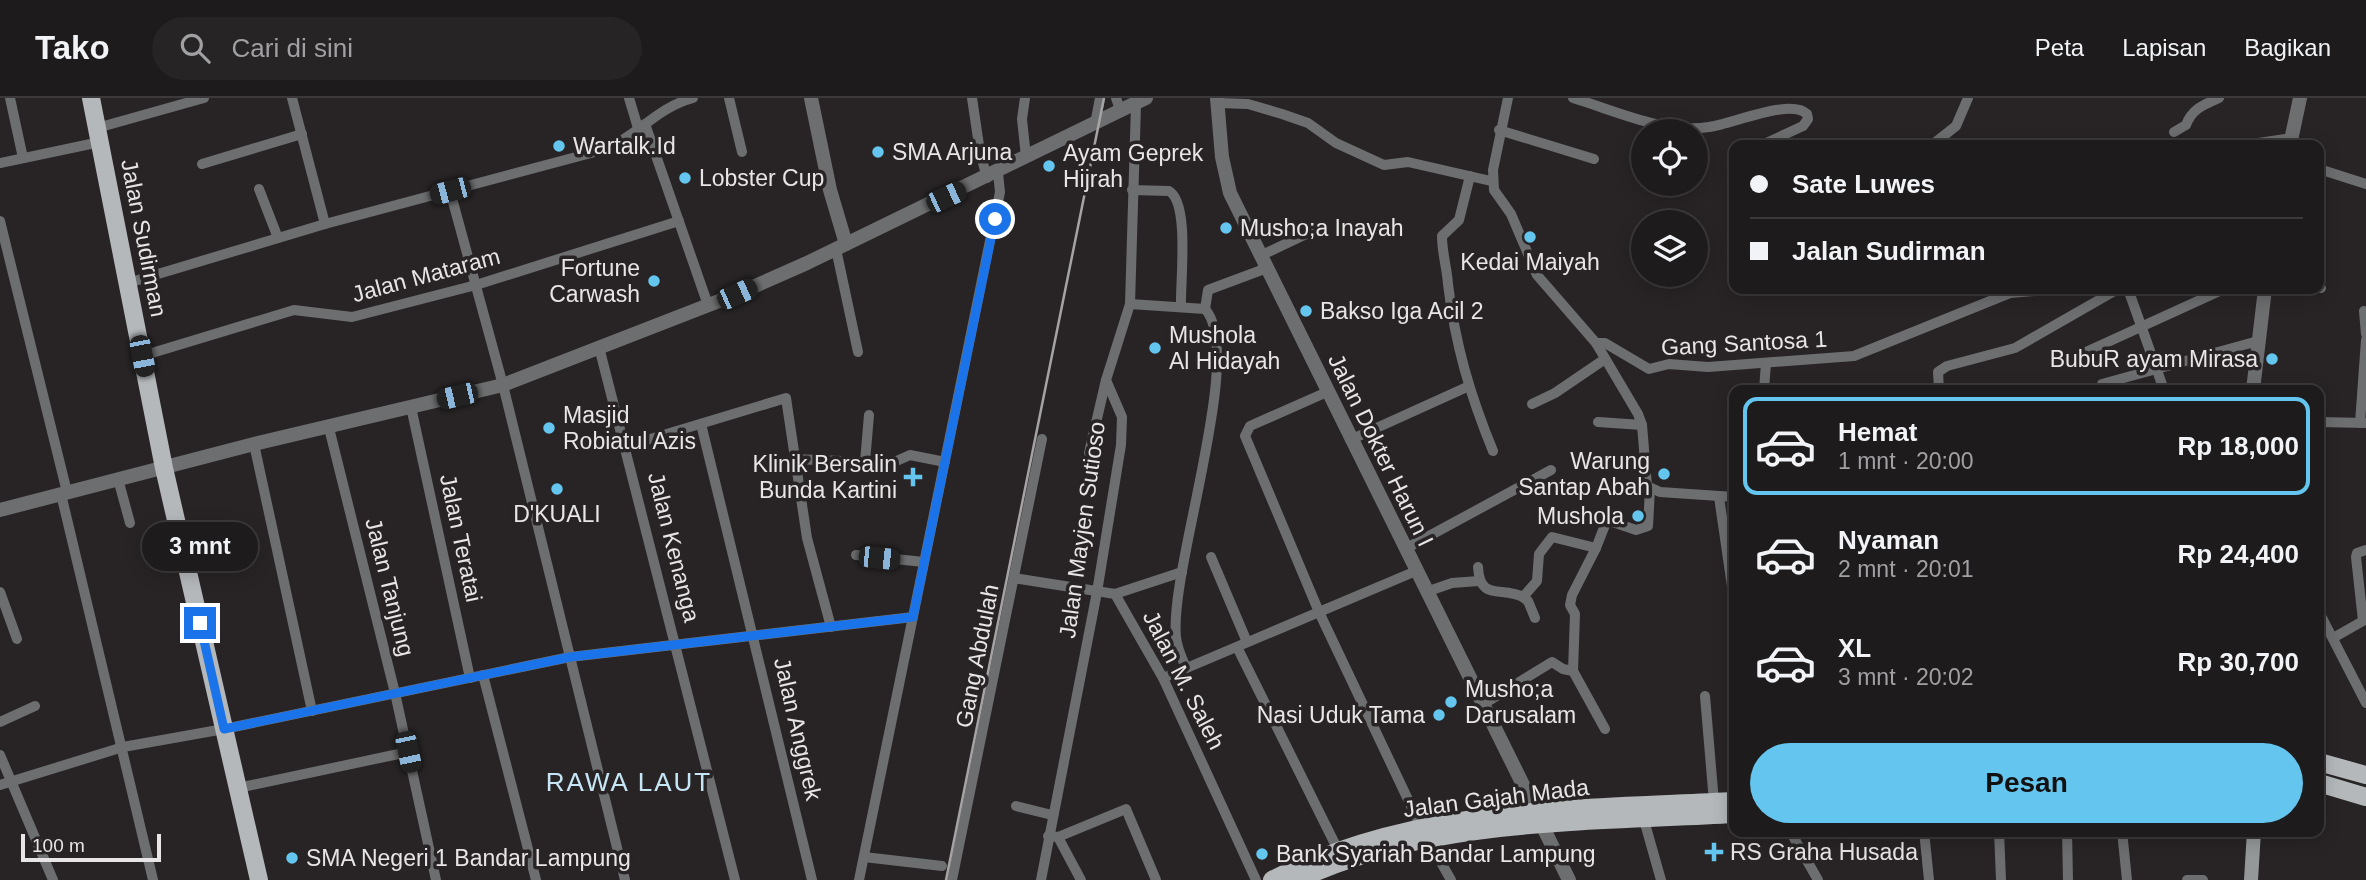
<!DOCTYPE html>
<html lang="id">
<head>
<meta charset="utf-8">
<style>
	body { margin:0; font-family:Helvetica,sans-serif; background:#262425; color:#f1f3f6; height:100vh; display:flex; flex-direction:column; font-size:26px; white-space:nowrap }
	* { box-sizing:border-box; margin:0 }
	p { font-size:23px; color:#a1a1a3 }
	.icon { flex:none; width:38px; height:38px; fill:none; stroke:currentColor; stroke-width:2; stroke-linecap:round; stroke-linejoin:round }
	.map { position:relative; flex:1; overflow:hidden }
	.sheet { position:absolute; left:1729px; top:287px; width:595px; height:452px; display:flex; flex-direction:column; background:#1e1b1c; border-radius:14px; box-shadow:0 4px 18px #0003,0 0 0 2px #3c393b }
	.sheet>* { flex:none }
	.top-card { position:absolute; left:1729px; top:42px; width:595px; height:154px; border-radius:14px; box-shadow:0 4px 18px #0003,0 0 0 2px #3c393b; display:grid; align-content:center; height:154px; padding:0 21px; background:#1e1b1c }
	.fabs { position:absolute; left:1631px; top:21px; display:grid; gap:14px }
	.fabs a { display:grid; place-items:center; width:77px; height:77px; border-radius:50%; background:#1e1b1c; box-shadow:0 4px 18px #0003,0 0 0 2px #3c393b; font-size:35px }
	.scale { position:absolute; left:21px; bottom:18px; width:140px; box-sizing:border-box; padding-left:7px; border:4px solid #e8e5e6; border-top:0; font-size:19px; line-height:24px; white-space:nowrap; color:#e8e5e6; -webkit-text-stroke:5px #282425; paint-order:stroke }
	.end { position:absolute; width:32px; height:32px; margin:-16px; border:9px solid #1a73e8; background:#fff; box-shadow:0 0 0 4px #fff }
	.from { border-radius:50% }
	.bubble { position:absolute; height:49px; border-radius:24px; background:#1e1b1c; box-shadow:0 4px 18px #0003,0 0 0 2px #3c393b; font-size:23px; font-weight:600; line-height:49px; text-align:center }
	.car { position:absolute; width:21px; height:42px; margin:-21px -10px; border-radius:9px; box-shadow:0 0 5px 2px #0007; background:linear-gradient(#222 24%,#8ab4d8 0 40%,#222 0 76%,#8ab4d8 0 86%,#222 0) }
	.top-card b { display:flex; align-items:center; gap:24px; height:66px; font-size:26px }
	.top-card b+b { border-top:2px solid #3c393b }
	.top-card i { width:18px; height:18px; background:#f1f3f6 }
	ul { padding:12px 0 0; list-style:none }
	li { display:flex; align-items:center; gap:21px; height:98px; margin:0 14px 10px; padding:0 7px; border:4px solid transparent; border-radius:14px }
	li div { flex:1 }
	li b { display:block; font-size:26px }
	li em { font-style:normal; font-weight:600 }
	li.active { border-color:#64c5ee }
	li>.icon { width:63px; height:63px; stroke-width:1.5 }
	.primary-button { display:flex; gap:14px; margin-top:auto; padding:14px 21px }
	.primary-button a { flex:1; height:80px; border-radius:42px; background:#64c5ee; color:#111; font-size:28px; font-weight:600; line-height:80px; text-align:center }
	header { display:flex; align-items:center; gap:42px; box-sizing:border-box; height:98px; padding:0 35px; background:#1e1b1c; border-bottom:2px solid #3c393b }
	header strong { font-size:33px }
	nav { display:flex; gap:38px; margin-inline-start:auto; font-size:24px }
	.search { width:490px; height:63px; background:#262425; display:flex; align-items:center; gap:18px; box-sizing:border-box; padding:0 24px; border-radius:38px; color:#a1a1a3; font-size:26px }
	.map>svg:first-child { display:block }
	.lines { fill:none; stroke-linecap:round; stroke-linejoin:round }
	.minor { stroke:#6d6e6f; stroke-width:10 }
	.tertiary { stroke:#6d6e6f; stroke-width:14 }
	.secondary { stroke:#959899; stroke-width:14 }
	.primary { stroke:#b4b8ba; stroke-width:18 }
	.rail { stroke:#a6a3a4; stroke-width:2.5 }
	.route { stroke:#1a73e8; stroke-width:9 }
	.poi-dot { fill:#64c5ee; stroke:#282425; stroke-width:2.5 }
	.labels { text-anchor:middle; stroke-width:7; stroke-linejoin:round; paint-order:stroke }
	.poi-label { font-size:23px; fill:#e8e5e6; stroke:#282425; text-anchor:start }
	.street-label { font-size:23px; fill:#e8e5e6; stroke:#282425 }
	.quarter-label { font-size:26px; letter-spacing:2px; fill:#c6e6f5; stroke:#282425 }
</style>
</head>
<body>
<header>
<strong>Tako</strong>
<div class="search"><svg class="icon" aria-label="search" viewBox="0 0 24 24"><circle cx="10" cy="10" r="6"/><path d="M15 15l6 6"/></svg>Cari di sini</div>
<nav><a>Peta</a><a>Lapisan</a><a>Bagikan</a></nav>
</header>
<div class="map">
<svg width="2366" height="782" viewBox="0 0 2366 782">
	<rect width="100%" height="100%" fill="#282425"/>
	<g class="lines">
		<g class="minor">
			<polyline points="10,0 23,60"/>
			<polyline points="292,0 325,126"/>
			<polyline points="629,0 638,30"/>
			<polyline points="729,0 742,54"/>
			<polyline points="972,0 980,54 987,80"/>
			<polyline points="1025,0 1022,21 1026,59"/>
			<polyline points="1116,0 1121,14"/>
			<polyline points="1508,0 1493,72 1494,92 1511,116 1537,177 1596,245 1638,316 1642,327 1647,388 1660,394 1734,399"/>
			<path d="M1573,0C1616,13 1664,36 1709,29C1733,26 1790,0 1807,16L1808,21L1803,28L1762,47"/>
			<polyline points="1218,5 1248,6 1282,16 1308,25 1336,45 1384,67 1408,64 1491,83"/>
			<polyline points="645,26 708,207"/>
			<polyline points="1095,26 1100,0"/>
			<polyline points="97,30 204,0"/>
			<polyline points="1499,32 1594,61"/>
			<path d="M2174,34L2186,27C2192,11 2203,7 2219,0"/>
			<polyline points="1932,47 1956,28 1968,0"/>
			<polyline points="2245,47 2292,40"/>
			<polyline points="0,65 100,44"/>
			<polyline points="202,66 302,36"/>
			<polyline points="2319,71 2366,86"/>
			<path d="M1470,78L1459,122L1442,138C1442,155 1447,170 1448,186C1455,246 1470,297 1493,353"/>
			<polyline points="259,91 278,140"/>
			<path d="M1132,92L1169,93C1190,105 1180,184 1181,209"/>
			<polyline points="450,93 503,287 625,782"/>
			<polyline points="0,123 67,394"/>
			<polyline points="836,151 858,254"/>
			<polyline points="1260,158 1321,129"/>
			<path d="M128,185L325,126L606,51C639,37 656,10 693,0"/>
			<polyline points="2319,189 2321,190"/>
			<polyline points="2128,191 2164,292"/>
			<path d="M1130,206L1205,211C1246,256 1169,471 1176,539C1177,550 1182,560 1186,570"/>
			<polyline points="1205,211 1208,192 1267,170"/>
			<polyline points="2364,213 2366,236"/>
			<polyline points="1596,245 1605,245 1649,271 1669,266 1708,269 1854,258 2010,195 2058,191"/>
			<polyline points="599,249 735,782"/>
			<polyline points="142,258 294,212 352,219 476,187 679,123"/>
			<polyline points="2064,264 2224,191"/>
			<polyline points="2102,286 2258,243"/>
			<polyline points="1764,292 1766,265"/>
			<polyline points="1939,292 1938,274 1947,268 2015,250 2118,191"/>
			<polyline points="1327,294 1250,328 1245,338 1319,514 1422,731"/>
			<polyline points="1532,306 1555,295 1605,261"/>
			<polyline points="411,309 470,580"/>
			<polyline points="1598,324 1642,327"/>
			<polyline points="2319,324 2366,325"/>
			<polyline points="2360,325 2366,242"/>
			<polyline points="701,326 812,782"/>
			<polyline points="329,330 395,595 436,782"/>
			<polyline points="1350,342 1467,289"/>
			<polyline points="254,346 312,613"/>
			<polyline points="627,348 786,300 807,440 831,529"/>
			<polyline points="1089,355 1106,282"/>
			<polyline points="793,361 892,365 910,357 945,364"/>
			<polyline points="865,364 869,317"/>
			<polyline points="118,381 130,425"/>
			<polyline points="61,396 153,782"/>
			<polyline points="1719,399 1734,502"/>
			<polyline points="1405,451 1551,372"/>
			<polyline points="856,457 924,464"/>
			<polyline points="1211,459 1247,544"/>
			<path d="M1478,469C1480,504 1501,488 1523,499L1537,483L1539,456L1552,439L1596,450L1607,422L1636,432L1648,428L1650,391"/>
			<polyline points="1014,480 1115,496 1163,580 1256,782"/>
			<polyline points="0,494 17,541"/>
			<polyline points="1426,494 1452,485 1479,483"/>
			<polyline points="1115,496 1182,474"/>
			<polyline points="1523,499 1528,503 1535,520"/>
			<polyline points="2319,514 2366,605"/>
			<polyline points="2333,540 2363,523 2356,459 2357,455 2366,452"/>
			<polyline points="1237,549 1338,752"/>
			<polyline points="1573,573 1575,516 1570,507 1572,497 1596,450"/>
			<polyline points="483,577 536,782"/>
			<polyline points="1163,580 1416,473"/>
			<polyline points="1705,598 1714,704"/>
			<polyline points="1482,607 1552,564 1563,571 1573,573 1605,631"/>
			<polyline points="0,624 35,608"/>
			<polyline points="0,657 53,782"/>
			<polyline points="0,687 123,649 224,631 570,559 913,519"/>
			<polyline points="238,690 408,654"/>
			<polyline points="1016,708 1052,717"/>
			<polyline points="1644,722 1661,782"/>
			<polyline points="1790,733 1818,782"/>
			<polyline points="1924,733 1929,782"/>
			<polyline points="1999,733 2001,782"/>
			<polyline points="2067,733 2068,782"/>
			<polyline points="2122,733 2127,782"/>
			<polyline points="1048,738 1058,739 1126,711 1156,782"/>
			<polyline points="1058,739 1081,782"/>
			<polyline points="1429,743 1451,782"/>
			<polyline points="864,759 942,768"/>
			<polyline points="859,782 1000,94 998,75"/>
			<polyline points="952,782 1042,341"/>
			<polyline points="1041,782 1097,494 1121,347 1122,319 1106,282 1130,206 1136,7"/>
			<polyline points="2187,782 2203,782"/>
		</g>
		<g class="tertiary">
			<polyline points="811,0 830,92 846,146"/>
			<polyline points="1217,0 1222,59 1230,95 1537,715"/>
			<polyline points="2290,47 2300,0"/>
			<polyline points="2253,292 2265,191"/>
			<polyline points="0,412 254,346 503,287 737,196 807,165 1146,0"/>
			<polyline points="1542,727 1569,782"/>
		</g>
		<polyline class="secondary" points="2251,782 2254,733"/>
		<g class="primary">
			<polyline points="91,0 164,370 259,782"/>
			<polyline points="2319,664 2366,677"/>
			<polyline points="2319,685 2366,699"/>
			<path d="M1272,782C1411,708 1581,711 1734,703"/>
			<path d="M1298,782C1428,720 1593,724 1734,716"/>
		</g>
		<polyline class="rail" points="946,782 1104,0"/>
	</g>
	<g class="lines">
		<polyline class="route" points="200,525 224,631 570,559 913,519 995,121"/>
	</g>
	<g class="poi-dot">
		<circle cx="559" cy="48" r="7"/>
		<circle cx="878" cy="54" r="7"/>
		<circle cx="1049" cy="68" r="7"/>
		<circle cx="685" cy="80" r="7"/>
		<circle cx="1226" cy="130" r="7"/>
		<circle cx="1530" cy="139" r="7"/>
		<circle cx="654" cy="183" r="7"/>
		<circle cx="1306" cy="213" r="7"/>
		<circle cx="1155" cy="250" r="7"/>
		<circle cx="2272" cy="261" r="7"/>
		<circle cx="549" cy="330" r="7"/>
		<circle cx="1664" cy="376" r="7"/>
		<path d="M909.5 368.5h7v7h7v7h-7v7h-7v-7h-7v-7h7z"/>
		<circle cx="557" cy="391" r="7"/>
		<circle cx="1638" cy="418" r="7"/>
		<circle cx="1451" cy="604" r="7"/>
		<circle cx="1439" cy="617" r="7"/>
		<path d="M1710.5 743.5h7v7h7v7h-7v7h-7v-7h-7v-7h7z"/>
		<circle cx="1262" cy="756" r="7"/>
		<circle cx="292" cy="760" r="7"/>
	</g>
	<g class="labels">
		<g class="poi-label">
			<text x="573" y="56">Wartalk.Id</text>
			<text x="892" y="62">SMA Arjuna</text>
			<text x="1063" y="63">Ayam Geprek<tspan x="1063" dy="26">Hijrah</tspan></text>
			<text x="699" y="88">Lobster Cup</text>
			<text x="1240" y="138">Musho;a Inayah</text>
			<text x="1530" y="172" text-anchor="middle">Kedai Maiyah</text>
			<text x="640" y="178" text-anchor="end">Fortune<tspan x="640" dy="26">Carwash</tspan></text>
			<text x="1320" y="221">Bakso Iga Acil 2</text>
			<text x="1169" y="245">Mushola<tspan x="1169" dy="26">Al Hidayah</tspan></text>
			<text x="2258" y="269" text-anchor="end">BubuR ayam Mirasa</text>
			<text x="563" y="325">Masjid<tspan x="563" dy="26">Robiatul Azis</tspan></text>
			<text x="1650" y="371" text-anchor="end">Warung<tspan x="1650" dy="26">Santap Abah</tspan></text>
			<text x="897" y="374" text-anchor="end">Klinik Bersalin<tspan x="897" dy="26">Bunda Kartini</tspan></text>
			<text x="557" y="424" text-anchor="middle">D'KUALI</text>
			<text x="1624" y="426" text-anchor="end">Mushola</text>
			<text x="1465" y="599">Musho;a<tspan x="1465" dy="26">Darusalam</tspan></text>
			<text x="1425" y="625" text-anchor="end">Nasi Uduk Tama</text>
			<text x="1730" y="762">RS Graha Husada</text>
			<text x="1276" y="764">Bank Syariah Bandar Lampung</text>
			<text x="306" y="768">SMA Negeri 1 Bandar Lampung</text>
		</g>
		<g class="street-label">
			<text transform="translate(144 140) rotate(79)" y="8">Jalan Sudirman</text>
			<text transform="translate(426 177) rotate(-15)" y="8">Jalan Mataram</text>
			<text transform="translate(1744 245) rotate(-3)" y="8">Gang Santosa 1</text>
			<text transform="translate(1381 352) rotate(64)" y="8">Jalan Dokter Harun I</text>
			<text transform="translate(1082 432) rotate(-82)" y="8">Jalan Mayjen Sutioso</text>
			<text transform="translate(461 440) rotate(78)" y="8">Jalan Teratai</text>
			<text transform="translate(674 449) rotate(76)" y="8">Jalan Kenanga</text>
			<text transform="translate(390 489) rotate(76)" y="8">Jalan Tanjung</text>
			<text transform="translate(977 558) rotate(-79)" y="8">Gang Abdulah</text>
			<text transform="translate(1184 582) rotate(63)" y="8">Jalan M. Saleh</text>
			<text transform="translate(798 631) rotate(77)" y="8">Jalan Anggrek</text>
			<text transform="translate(1496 700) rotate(-7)" y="8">Jalan Gajah Mada</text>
		</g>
		<g class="quarter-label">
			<text x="629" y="693">RAWA LAUT</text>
		</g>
	</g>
</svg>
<div class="fabs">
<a><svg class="icon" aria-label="locate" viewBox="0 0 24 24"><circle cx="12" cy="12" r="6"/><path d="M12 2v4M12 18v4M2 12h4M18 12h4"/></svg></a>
<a><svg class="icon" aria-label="layers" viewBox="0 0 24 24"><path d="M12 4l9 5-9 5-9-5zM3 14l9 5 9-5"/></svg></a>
</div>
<div class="scale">100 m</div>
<i class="end from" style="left:995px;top:121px"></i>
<i class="end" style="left:200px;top:525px"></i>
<div class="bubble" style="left:142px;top:424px;width:116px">3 mnt</div>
<i class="car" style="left:450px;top:93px;rotate:255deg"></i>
<i class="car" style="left:946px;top:99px;rotate:65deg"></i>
<i class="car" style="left:737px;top:196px;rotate:66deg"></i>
<i class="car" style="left:142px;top:258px;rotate:169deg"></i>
<i class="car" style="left:457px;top:298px;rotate:257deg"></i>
<i class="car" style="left:879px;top:460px;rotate:96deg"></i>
<i class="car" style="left:408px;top:654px;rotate:168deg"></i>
<div class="top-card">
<b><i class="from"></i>Sate Luwes</b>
<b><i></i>Jalan Sudirman</b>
</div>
<section class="sheet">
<ul>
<li class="active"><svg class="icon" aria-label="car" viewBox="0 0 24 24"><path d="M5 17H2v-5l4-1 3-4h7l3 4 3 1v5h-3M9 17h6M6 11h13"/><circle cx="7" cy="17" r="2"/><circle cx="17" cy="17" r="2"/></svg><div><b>Hemat</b><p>1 mnt · 20:00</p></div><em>Rp 18,000</em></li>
<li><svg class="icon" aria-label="car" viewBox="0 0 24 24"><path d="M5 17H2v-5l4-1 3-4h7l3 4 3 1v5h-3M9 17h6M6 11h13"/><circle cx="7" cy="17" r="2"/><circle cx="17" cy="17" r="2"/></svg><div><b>Nyaman</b><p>2 mnt · 20:01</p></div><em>Rp 24,400</em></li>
<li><svg class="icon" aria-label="car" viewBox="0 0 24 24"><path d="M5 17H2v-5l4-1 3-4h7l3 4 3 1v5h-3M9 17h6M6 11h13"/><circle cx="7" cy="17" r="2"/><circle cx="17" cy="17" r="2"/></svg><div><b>XL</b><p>3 mnt · 20:02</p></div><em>Rp 30,700</em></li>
</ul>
<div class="primary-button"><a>Pesan</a></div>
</section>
</div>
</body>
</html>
